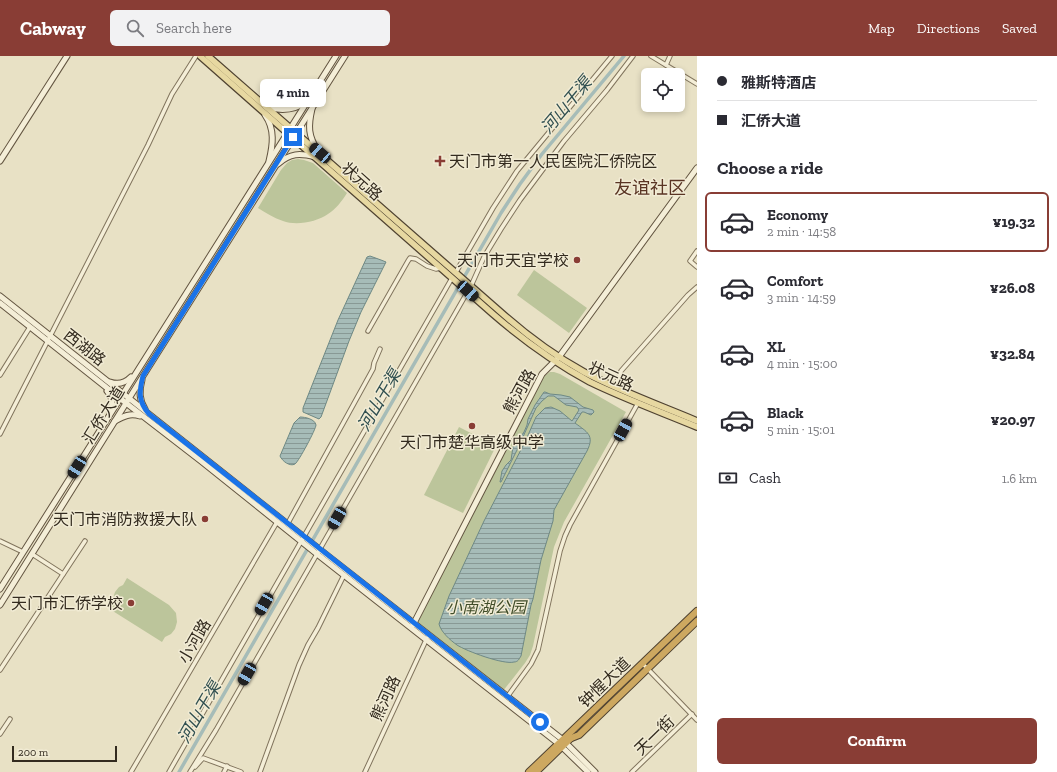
<!DOCTYPE html>
<html lang="en">
<head>
<meta charset="utf-8">
<style>
	body { margin:0; font-family:"Zilla Slab","Noto Sans SC",serif; background:#f2f2f3; color:#2b2b33; height:100vh; display:flex; flex-direction:column; font-size:15px; white-space:nowrap }
	* { box-sizing:border-box; margin:0 }
	p { font-size:13px; color:#7c7c81 }
	.icon { flex:none; width:22px; height:22px; fill:none; stroke:currentColor; stroke-width:2; stroke-linecap:round; stroke-linejoin:round }
	.map { position:relative; flex:1; overflow:hidden }
	.sheet { display:flex; flex-direction:column; background:#fff; width:360px }
	.sheet>* { flex:none }
	.guide { display:grid; align-content:center; height:88px; padding:0 20px; background:#fff }
	.fabs { position:absolute; left:641px; top:12px; display:grid; gap:8px }
	.fabs a { display:grid; place-items:center; width:44px; height:44px; border-radius:6px; background:#fff; box-shadow:0 2px 6px #0003; font-size:20px }
	.scale { position:absolute; left:12px; bottom:10px; width:105px; box-sizing:border-box; padding-left:4px; border:2px solid #332b1f; border-top:0; font-size:11px; line-height:14px; white-space:nowrap; color:#332b1f; -webkit-text-stroke:3px #f1ebd4; paint-order:stroke }
	.end { position:absolute; width:18px; height:18px; margin:-9px; border:5px solid #1a73e8; background:#fff; box-shadow:0 0 0 2px #fff }
	.from { border-radius:50% }
	.bubble { position:absolute; height:28px; border-radius:6px; background:#fff; box-shadow:0 2px 6px #0003; font-size:13px; font-weight:700; line-height:28px; text-align:center }
	.car { position:absolute; width:12px; height:24px; margin:-12px -6px; border-radius:5px; box-shadow:0 0 3px 1px #0007; background:linear-gradient(#222 24%,#8ab4d8 0 40%,#222 0 76%,#8ab4d8 0 86%,#222 0) }
	.guide b { display:flex; align-items:center; gap:14px; height:38px; font-size:15px }
	.guide b+b { border-top:1px solid #e1e1e2 }
	.guide i { width:10px; height:10px; background:#2b2b33 }
	ul { padding:0; list-style:none }
	li { display:flex; align-items:center; gap:12px; height:60px; margin:0 8px 6px; padding:0 12px; border:2px solid transparent; border-radius:6px }
	li div { flex:1 }
	li b { display:block; font-size:15px }
	li em { font-style:normal; font-weight:700 }
	li.current { border-color:#893d35 }
	li>.icon { width:36px; height:36px; stroke-width:1.5 }
	h2 { padding:0 20px; font-size:18px; line-height:48px }
	.pay { display:flex; align-items:center; gap:10px; height:44px; padding:0 20px; font-size:15px }
	.pay p { margin-inline-start:auto }
	.cta { display:flex; gap:8px; margin-top:auto; padding:8px 20px }
	.cta a { flex:1; height:46px; border-radius:6px; background:#893d35; color:#fff; font-size:16px; font-weight:700; line-height:46px; text-align:center }
	header { display:flex; align-items:center; gap:24px; box-sizing:border-box; height:56px; padding:0 20px; background:#893d35; color:#fff }
	header strong { font-size:19px }
	nav { display:flex; gap:22px; margin-inline-start:auto; font-size:14px }
	.search { width:280px; height:36px; background:#f2f2f3; display:flex; align-items:center; gap:10px; box-sizing:border-box; padding:0 14px; border-radius:6px; color:#7c7c81; font-size:15px }
	main { display:flex; flex:1; min-height:0 }
	.map>svg:first-child { display:block }
	.park { fill:#bcc59b }
	.water { fill:url(#water-rules); stroke:#6e8985 }
	.lines { fill:none; stroke-linecap:round; stroke-linejoin:round }
	.canal { stroke:#a6bcb8; stroke-width:3.5 }
	.street-casing { stroke:#81745d; stroke-width:5.5 }
	.secondary-casing { stroke:#635541; stroke-width:7 }
	.primary-casing { stroke:#4f4231; stroke-width:8 }
	.highway-casing { stroke:#4f4231; stroke-width:8 }
	.street { stroke:#f4eed7; stroke-width:3.5 }
	.secondary { stroke:#f4eed7; stroke-width:5 }
	.primary { stroke:#e7d8a1; stroke-width:5.5 }
	.highway { stroke:#cda860; stroke-width:6 }
	.route { stroke:#1a73e8; stroke-width:5 }
	.poi-dot { fill:#893d35; stroke:#f1ebd4; stroke-width:1.5 }
	.labels { text-anchor:middle; stroke-width:3; stroke-linejoin:round; paint-order:stroke }
	.poi-label { font-size:16px; fill:#332b1f; stroke:#f1ebd4; text-anchor:end }
	.street-label { font-size:16px; fill:#332b1f; stroke:#f1ebd4 }
	.park-label { font-size:16px; font-style:italic; fill:#404d29; stroke:#f1ebd4 }
	.water-label { font-size:17px; font-style:italic; fill:#315051; stroke:#f1ebd4 }
	.quarter-label { font-size:18px; fill:#5a3524; stroke:#f1ebd4 }
</style>
</head>
<body>
<header>
<strong>Cabway</strong>
<div class="search"><svg class="icon" aria-label="search" viewBox="0 0 24 24"><circle cx="10" cy="10" r="6"/><path d="M15 15l6 6"/></svg>Search here</div>
<nav><a>Map</a><a>Directions</a><a>Saved</a></nav>
</header>
<main>
<div class="map">
<svg width="697" height="716" viewBox="0 0 697 716">
	<defs>
		<pattern id="water-rules" width="6" height="5" patternUnits="userSpaceOnUse"><rect width="6" height="5" fill="#a6bcb8"/><path d="M0 2.5h6" fill="none" stroke="#889995"/></pattern>
	</defs>
	<rect width="100%" height="100%" fill="#e8e1c5"/>
	<g class="park">
		<path d="M298,103L304,104L313,107L347,137C342,145 336,153 328,158C317,166 296,170 283,165C274,162 266,157 258,152L281,114L287,107L292,104Z"/>
		<polygon points="534,214 587,252 569,277 517,239"/>
		<polygon points="550,316 554,316 560,318 626,356 564,466 554,491 533,590 530,599 525,607 503,635 417,567 543,321"/>
		<polygon points="459,371 496,390 463,457 424,439"/>
		<polygon points="127,522 169,549 176,557 177,566 175,573 171,578 165,581 162,586 108,552 112,545 115,536 119,531 123,529"/>
	</g>
	<g class="water">
		<polygon points="370,200 381,204 386,206 361,256 349,285 321,361 319,363 303,356 303,352 338,264 367,201"/>
		<path d="M544,336H545L550,338L561,339L570,341L583,351L593,354L594,356L591,359L584,356H582L575,367C587,376 595,379 587,395L554,454L553,465L541,504L533,543L531,549L521,600C519,603 518,606 514,606C504,609 466,595 457,589C450,584 441,576 439,568L449,540L484,465L525,386L536,361L545,352L551,351L560,355L572,365L579,354L577,351L566,349L554,340H548L542,345L536,352L518,392L501,426H500L502,415L506,409L511,404L513,391L524,376L527,369L528,363L535,349Z"/>
		<path d="M300,361C305,361 315,363 316,369C316,373 299,405 295,408C290,411 282,405 280,400L294,367Z"/>
	</g>
	<g class="lines">
		<polyline class="canal" points="179,716 501,157 520,128 542,98 624,0"/>
		<defs>
			<g id="street">
				<polyline points="651,0 697,28"/>
				<polyline points="666,9 670,0"/>
				<polyline points="697,195 690,205 697,211"/>
				<polyline points="456,216 493,152 517,115 612,0"/>
				<polyline points="471,230 484,201 501,173 520,144 564,85 607,34 633,0"/>
				<polyline points="368,275 408,205 410,202 416,203 427,210 436,213 441,212"/>
				<polyline points="0,319 30,271"/>
				<polyline points="615,331 621,315 688,239 697,231"/>
				<polyline points="0,378 148,89 172,38 196,0"/>
				<polyline points="288,467 373,313 374,307 380,293"/>
				<polyline points="0,485 23,496"/>
				<polyline points="32,498 63,518"/>
				<polyline points="643,608 697,664"/>
				<polyline points="0,614 85,485"/>
				<polyline points="507,641 531,608 538,594 560,495 565,480 570,469 638,347"/>
				<polyline points="0,678 10,663"/>
				<polyline points="195,711 203,702 241,716"/>
				<polyline points="131,716 277,466"/>
				<polyline points="169,716 452,222"/>
				<polyline points="190,716 216,674 468,235"/>
				<polyline points="224,716 227,710"/>
				<polyline points="260,716 299,609 308,589 318,572 344,519"/>
				<polyline points="365,716 427,582"/>
				<polyline points="632,716 692,658"/>
			</g>
			<g id="secondary">
				<path d="M266,51C281,55 294,55 306,46"/>
				<path d="M312,53C308,70 308,80 318,95"/>
				<path d="M265,59C275,73 273,89 269,105"/>
				<polyline points="0,105 67,0"/>
				<path d="M278,108C290,97 300,97 315,101"/>
				<polyline points="0,240 328,500 563,684 595,716"/>
				<polyline points="0,247 126,347 201,405 317,498 559,688 588,716"/>
				<path d="M142,324C139,334 139,344 145,353"/>
				<path d="M110,326C118,329 125,327 131,321"/>
				<path d="M107,335C113,341 113,348 110,355"/>
				<path d="M115,365C124,360 130,357 140,360"/>
				<polyline points="0,533 336,0"/>
				<polyline points="0,549 143,320 345,0"/>
				<polyline points="413,569 542,318 559,301 697,112"/>
			</g>
			<g id="primary">
				<path d="M200,0L493,258C523,284 555,307 590,326C625,343 661,356 697,371"/>
				<path d="M208,0L504,259C529,281 555,300 584,316C620,335 659,349 697,365"/>
			</g>
			<g id="highway">
				<polyline points="569,683 579,679 697,565"/>
				<polyline points="529,716 697,555"/>
				<polyline points="536,716 571,682"/>
			</g>
		</defs>
		<use href="#street" class="street-casing"/>
		<use href="#secondary" class="secondary-casing"/>
		<use href="#primary" class="primary-casing"/>
		<use href="#highway" class="highway-casing"/>
		<use href="#street" class="street"/>
		<use href="#secondary" class="secondary"/>
		<use href="#primary" class="primary"/>
		<use href="#highway" class="highway"/>
	</g>
	<g class="lines">
		<path class="route" d="M293,81L143,320C139,336 138,345 149,358L540,666"/>
	</g>
	<g class="poi-dot">
		<path d="M438 99h4v4h4v4h-4v4h-4v-4h-4v-4h4z"/>
		<circle cx="577" cy="204" r="4"/>
		<circle cx="472" cy="370" r="4"/>
		<circle cx="205" cy="463" r="4"/>
		<circle cx="131" cy="547" r="4"/>
	</g>
	<g class="labels">
		<g class="poi-label">
			<text x="449" y="111" text-anchor="start">天门市第一人民医院汇侨院区</text>
			<text x="569" y="210">天门市天宜学校</text>
			<text x="472" y="392" text-anchor="middle">天门市楚华高级中学</text>
			<text x="197" y="469">天门市消防救援大队</text>
			<text x="123" y="553">天门市汇侨学校</text>
		</g>
		<g class="street-label">
			<text transform="translate(362 125) rotate(42)" y="6">状元路</text>
			<text transform="translate(85 291) rotate(38)" y="6">西湖路</text>
			<text transform="translate(611 320) rotate(25)" y="6">状元路</text>
			<text transform="translate(519 335) rotate(-61)" y="6">熊河路</text>
			<text transform="translate(103 359) rotate(-58)" y="6">汇侨大道</text>
			<text transform="translate(194 585) rotate(-60)" y="6">小河路</text>
			<text transform="translate(604 626) rotate(-44)" y="6">钟惺大道</text>
			<text transform="translate(385 642) rotate(-65)" y="6">熊河路</text>
			<text transform="translate(654 679) rotate(-44)" y="6">天一街</text>
		</g>
		<g class="park-label">
			<text x="486" y="557">小南湖公园</text>
		</g>
		<g class="water-label">
			<text transform="translate(566 49) rotate(-50)" y="6">河山干渠</text>
			<text transform="translate(379 344) rotate(-60)" y="6">河山干渠</text>
			<text transform="translate(199 656) rotate(-60)" y="6">河山干渠</text>
		</g>
		<g class="quarter-label">
			<text x="650" y="138">友谊社区</text>
		</g>
	</g>
</svg>
<div class="fabs">
<a><svg class="icon" aria-label="locate" viewBox="0 0 24 24"><circle cx="12" cy="12" r="6"/><path d="M12 2v4M12 18v4M2 12h4M18 12h4"/></svg></a>
</div>
<div class="scale">200 m</div>
<i class="end from" style="left:540px;top:666px"></i>
<i class="end" style="left:293px;top:81px"></i>
<div class="bubble" style="left:260px;top:23px;width:66px">4 min</div>
<i class="car" style="left:320px;top:97px;rotate:311deg"></i>
<i class="car" style="left:468px;top:235px;rotate:132deg"></i>
<i class="car" style="left:623px;top:374px;rotate:29deg"></i>
<i class="car" style="left:77px;top:411px;rotate:212deg"></i>
<i class="car" style="left:337px;top:462px;rotate:210deg"></i>
<i class="car" style="left:264px;top:548px;rotate:210deg"></i>
<i class="car" style="left:247px;top:618px;rotate:210deg"></i>
</div>
<section class="sheet">
<div class="guide">
<b><i class="from"></i>雅斯特酒店</b>
<b><i></i>汇侨大道</b>
</div>
<h2>Choose a ride</h2>
<ul>
<li class="current"><svg class="icon" aria-label="car" viewBox="0 0 24 24"><path d="M5 17H2v-5l4-1 3-4h7l3 4 3 1v5h-3M9 17h6M6 11h13"/><circle cx="7" cy="17" r="2"/><circle cx="17" cy="17" r="2"/></svg><div><b>Economy</b><p>2 min · 14:58</p></div><em>¥19.32</em></li>
<li><svg class="icon" aria-label="car" viewBox="0 0 24 24"><path d="M5 17H2v-5l4-1 3-4h7l3 4 3 1v5h-3M9 17h6M6 11h13"/><circle cx="7" cy="17" r="2"/><circle cx="17" cy="17" r="2"/></svg><div><b>Comfort</b><p>3 min · 14:59</p></div><em>¥26.08</em></li>
<li><svg class="icon" aria-label="car" viewBox="0 0 24 24"><path d="M5 17H2v-5l4-1 3-4h7l3 4 3 1v5h-3M9 17h6M6 11h13"/><circle cx="7" cy="17" r="2"/><circle cx="17" cy="17" r="2"/></svg><div><b>XL</b><p>4 min · 15:00</p></div><em>¥32.84</em></li>
<li><svg class="icon" aria-label="car" viewBox="0 0 24 24"><path d="M5 17H2v-5l4-1 3-4h7l3 4 3 1v5h-3M9 17h6M6 11h13"/><circle cx="7" cy="17" r="2"/><circle cx="17" cy="17" r="2"/></svg><div><b>Black</b><p>5 min · 15:01</p></div><em>¥20.97</em></li>
</ul>
<div class="pay"><svg class="icon" aria-label="cash" viewBox="0 0 24 24"><path d="M3 7h18v10H3z"/><circle cx="12" cy="12" r="2"/></svg>Cash<p>1.6 km</p></div>
<div class="cta"><a>Confirm</a></div>
</section>
</main>
</body>
</html>
